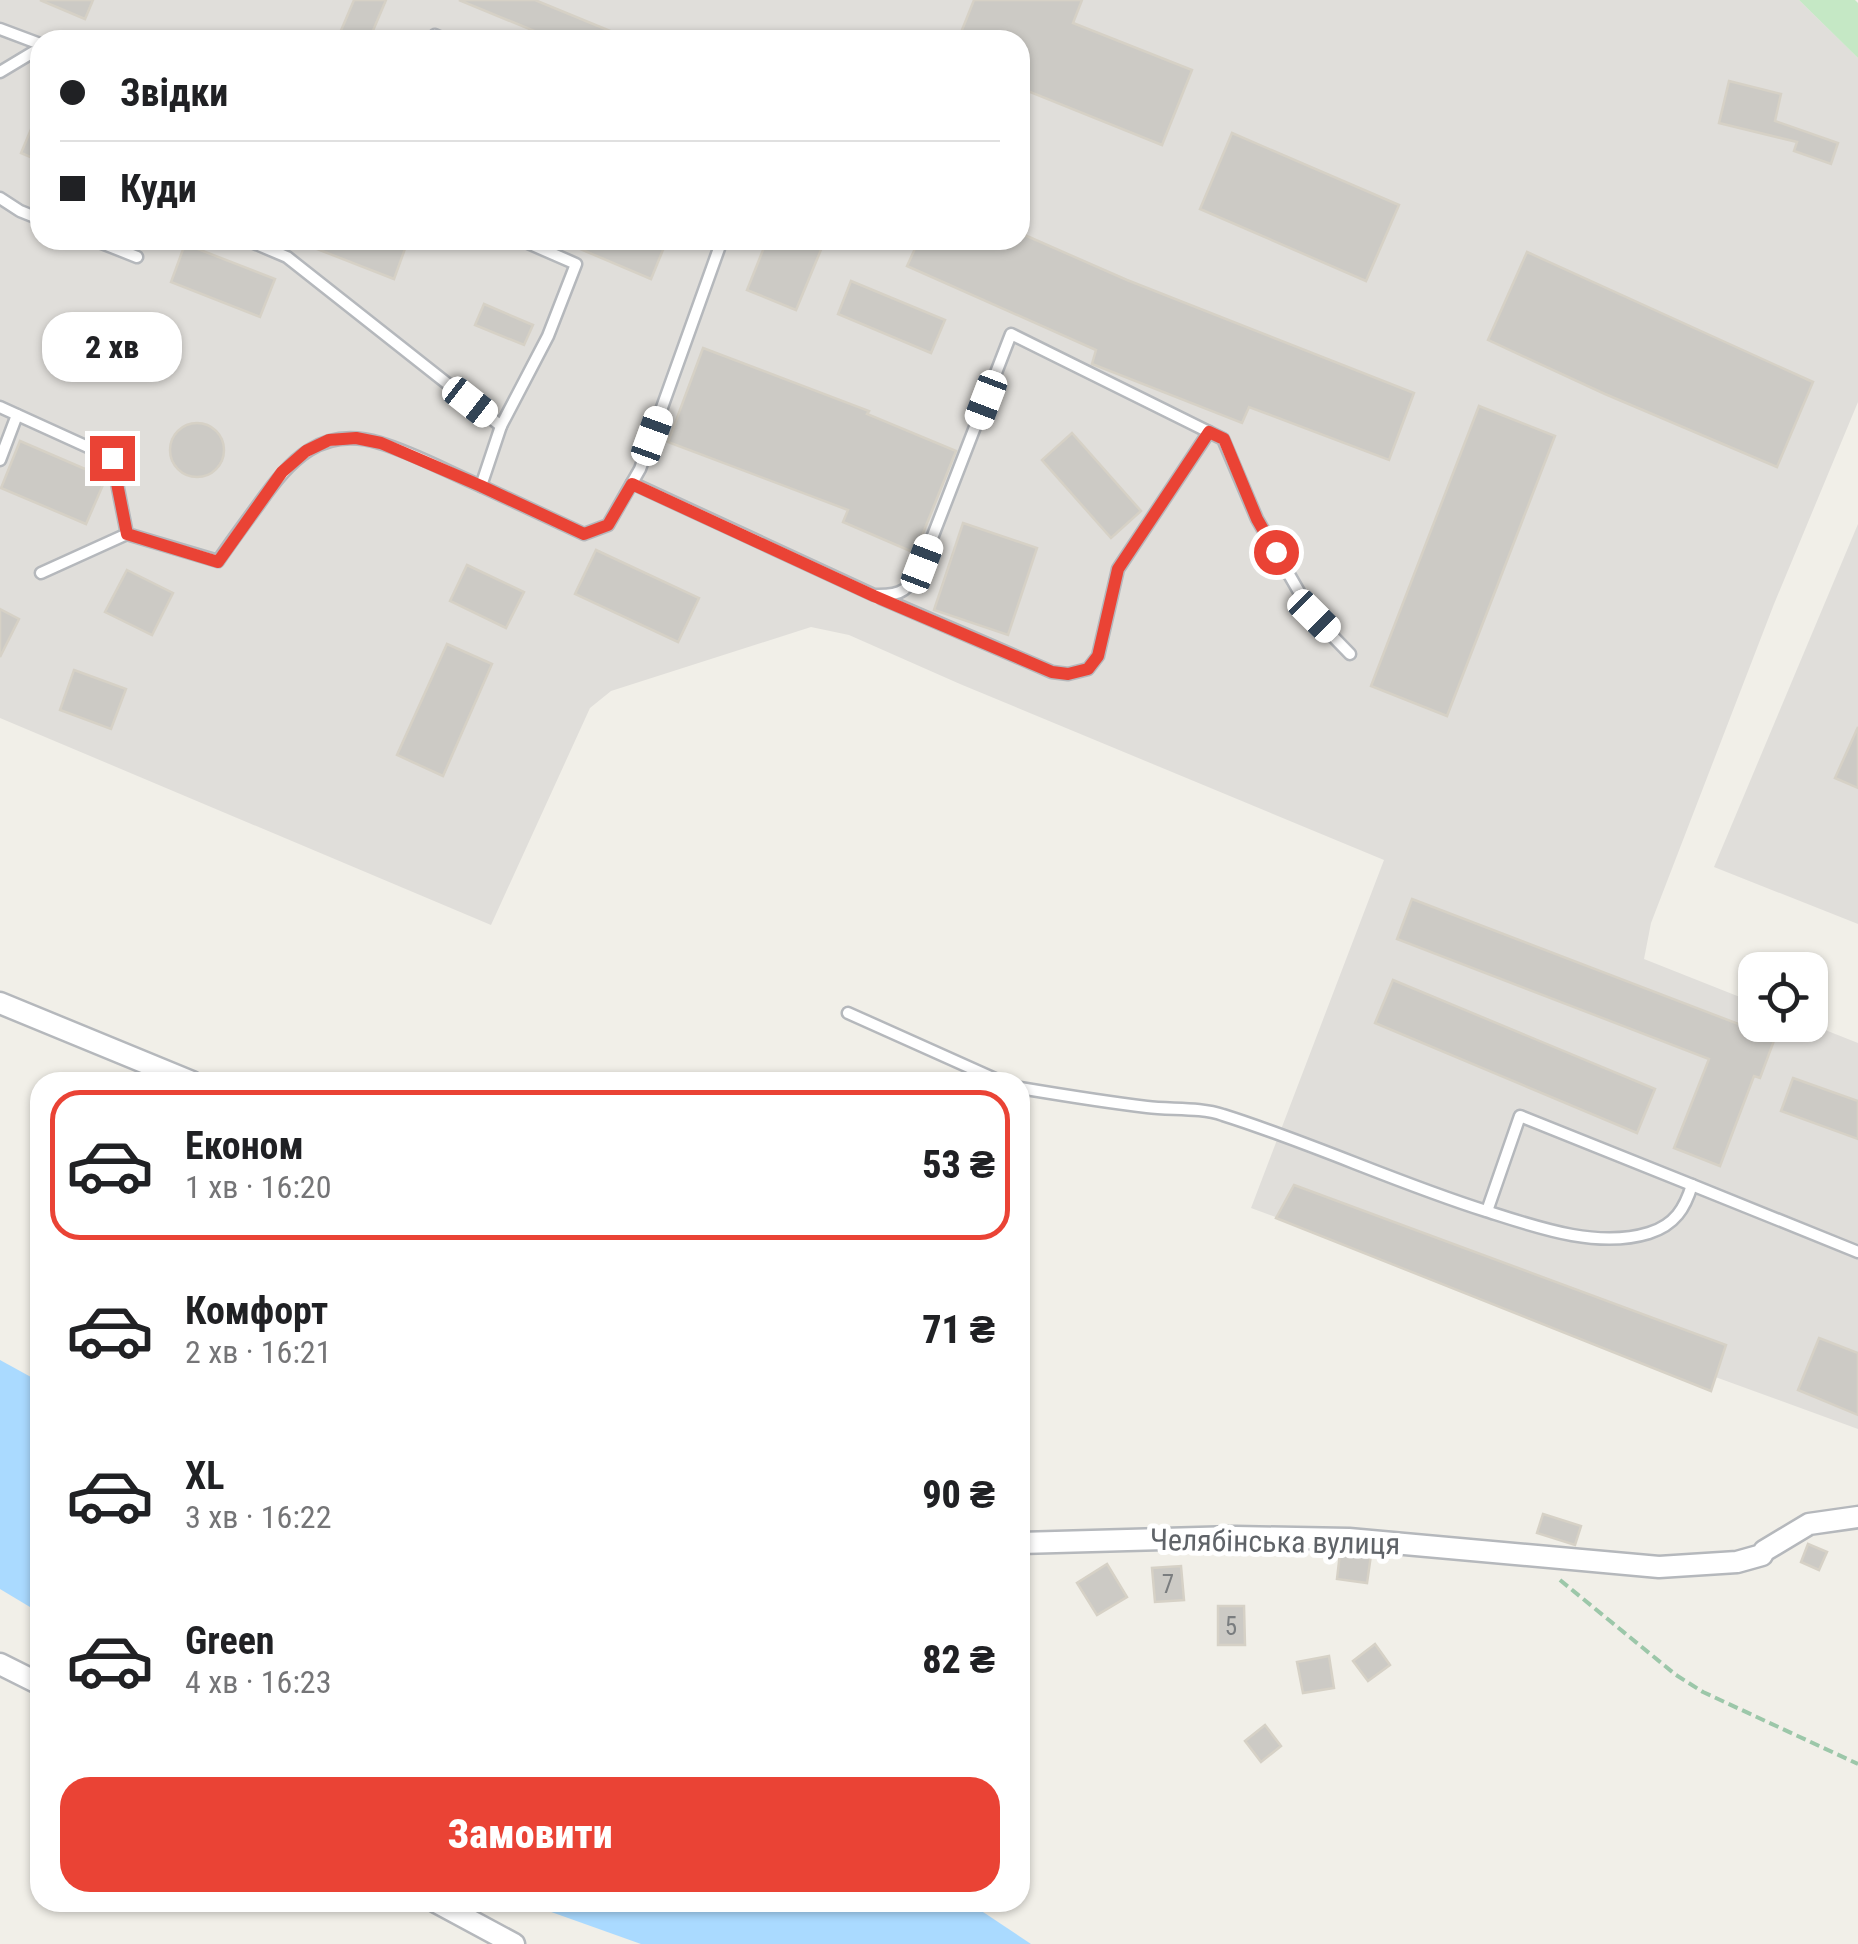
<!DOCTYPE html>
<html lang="uk">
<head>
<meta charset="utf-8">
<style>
	body { margin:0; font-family:"Roboto Condensed",sans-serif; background:#f2f2f2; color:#202124; height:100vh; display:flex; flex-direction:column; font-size:38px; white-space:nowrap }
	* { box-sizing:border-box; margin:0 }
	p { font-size:32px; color:#757577 }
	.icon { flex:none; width:55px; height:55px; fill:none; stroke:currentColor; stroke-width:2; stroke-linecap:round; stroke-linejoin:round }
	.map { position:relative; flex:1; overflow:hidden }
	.panel { position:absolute; left:30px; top:1072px; width:1000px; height:840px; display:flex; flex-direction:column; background:#fff; border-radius:30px; box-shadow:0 2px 8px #0004 }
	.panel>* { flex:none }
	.top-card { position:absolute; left:30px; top:30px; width:1000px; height:220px; border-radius:30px; box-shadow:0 2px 8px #0004; display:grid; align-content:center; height:220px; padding:0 30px; background:#fff }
	.tools { position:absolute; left:1738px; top:952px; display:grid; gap:20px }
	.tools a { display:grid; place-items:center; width:90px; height:90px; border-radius:20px; background:#fff; box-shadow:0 2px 8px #0004; font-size:50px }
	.end { position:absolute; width:45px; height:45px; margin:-22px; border:12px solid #ea4335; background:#fff; box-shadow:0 0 0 5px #fff }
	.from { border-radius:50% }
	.bubble { position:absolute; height:70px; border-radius:30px; background:#fff; box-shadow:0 2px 8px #0004; font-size:32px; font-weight:800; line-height:70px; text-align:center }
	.car { position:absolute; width:30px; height:60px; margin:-30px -15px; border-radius:12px; box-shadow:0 0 8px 2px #0007; background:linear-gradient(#fff 24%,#345 0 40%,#fff 0 76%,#345 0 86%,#fff 0) }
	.top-card b { display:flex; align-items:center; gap:35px; height:95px; font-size:38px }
	.top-card b+b { border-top:2px solid #e0e0e0 }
	.top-card i { width:25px; height:25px; background:#202124 }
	ul { padding:18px 0 0; list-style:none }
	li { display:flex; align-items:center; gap:30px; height:150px; margin:0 20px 15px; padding:0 10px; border:5px solid transparent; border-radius:30px }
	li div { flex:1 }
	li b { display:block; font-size:38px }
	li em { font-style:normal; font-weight:800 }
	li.active { border-color:#ea4335 }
	li>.icon { width:90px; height:90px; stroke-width:1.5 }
	.primary-button { display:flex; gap:20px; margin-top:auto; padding:20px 30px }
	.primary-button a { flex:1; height:115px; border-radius:30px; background:#ea4335; color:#fff; font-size:40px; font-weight:800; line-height:115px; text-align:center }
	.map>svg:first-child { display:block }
	.industrial { fill:#e0deda; fill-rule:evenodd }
	.green { fill:#c5e8c5 }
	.water { fill:#aadaff }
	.building { fill:#cccac5; stroke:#d6d1c6; stroke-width:2.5 }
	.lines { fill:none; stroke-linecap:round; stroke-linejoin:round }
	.lane-casing { stroke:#b5b8bc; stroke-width:15 }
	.street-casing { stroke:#b5b8bc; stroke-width:25 }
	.path { stroke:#9cc7a9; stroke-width:4; stroke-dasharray:10 5; stroke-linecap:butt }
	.lane { stroke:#fff; stroke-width:10 }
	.street { stroke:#fff; stroke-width:20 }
	.route { stroke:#ea4335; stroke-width:12 }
	.labels { text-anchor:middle; stroke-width:10; stroke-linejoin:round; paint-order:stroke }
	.number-label { font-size:25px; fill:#7a7d7f }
	.street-label { font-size:30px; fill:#5f6368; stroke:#fff }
</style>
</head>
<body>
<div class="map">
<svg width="1858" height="1944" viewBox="0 0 1858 1944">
	<rect width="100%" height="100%" fill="#f1efe8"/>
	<g class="industrial">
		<path d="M0,0H1799L1858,58V402L1774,604L1651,923L1644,959L1755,1003V1025L1810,1024L1858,1043V1429L1251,1208L1384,860L960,684L849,635L811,627L611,691L590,708L491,925L0,718ZM40,40H1020V240H40Z"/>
		<polygon points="1858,524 1858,924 1714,867"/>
	</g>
	<polygon class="green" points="1799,0 1855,0 1858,3 1858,58"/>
	<g class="water">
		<polygon points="0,1360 40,1382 40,1613 0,1589"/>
		<polygon points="526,1903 963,1903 974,1906 1031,1944 641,1944"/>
	</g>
	<g class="building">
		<polygon points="40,0 93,0 85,19"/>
		<polygon points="354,0 386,0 369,40 337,40"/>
		<polygon points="459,0 535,0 632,40 556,40"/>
		<polygon points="974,0 1082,0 1073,23 1192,70 1162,145 1020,88 1020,40 958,40"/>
		<polygon points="1729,81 1781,94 1775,121 1838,143 1831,164 1794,151 1797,142 1719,123"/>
		<polygon points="40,108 40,161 21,153"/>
		<polygon points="1232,133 1399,205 1366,281 1200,209"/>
		<polygon points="1020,233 1127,280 1414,393 1389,460 1249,407 1242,423 1092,364 1096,350 907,266 919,240 1020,240"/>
		<polygon points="294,240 389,240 406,246 394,279"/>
		<polygon points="559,240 667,240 651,279"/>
		<polygon points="767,240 825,240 796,310 747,290"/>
		<polygon points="185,244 275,279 260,317 171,282"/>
		<polygon points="1527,252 1813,382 1777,467 1605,394 1488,340"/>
		<polygon points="851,281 945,320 931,353 838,314"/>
		<polygon points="484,304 533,325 524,345 475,325"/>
		<polygon points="703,348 869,411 867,414 956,451 915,553 843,522 848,510 668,442"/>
		<polygon points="1479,406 1555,436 1447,716 1371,686"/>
		<circle cx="197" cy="450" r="27"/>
		<polygon points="1072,433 1141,511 1111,538 1042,460"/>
		<polygon points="20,441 106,478 86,524 1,488"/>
		<polygon points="963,523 1037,548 1008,635 934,610"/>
		<polygon points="596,550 699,598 678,642 575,594"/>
		<polygon points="467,565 524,592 506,628 450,601"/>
		<polygon points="127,570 173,593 152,635 105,612"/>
		<polygon points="0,609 19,619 0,657"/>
		<polygon points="447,644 492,664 443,776 397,755"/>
		<polygon points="74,670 126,689 111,729 60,710"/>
		<polygon points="1858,727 1858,788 1835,778"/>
		<polygon points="1412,899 1775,1038 1760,1078 1754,1076 1720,1166 1674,1148 1709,1059 1397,939"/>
		<polygon points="1393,980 1655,1089 1637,1133 1375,1023"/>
		<polygon points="1793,1078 1858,1101 1858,1139 1781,1111"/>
		<polygon points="1294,1185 1726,1345 1711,1391 1276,1218"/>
		<polygon points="1819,1338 1858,1353 1858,1415 1798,1390"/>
		<polygon points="1543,1514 1581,1526 1575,1545 1537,1533"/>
		<polygon points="1808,1544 1827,1552 1819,1570 1801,1562"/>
		<polygon points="1340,1553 1371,1555 1367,1583 1337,1579"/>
		<polygon points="1107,1564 1127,1597 1097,1615 1077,1583"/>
		<polygon points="1181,1566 1184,1600 1155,1602 1152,1568"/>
		<polygon points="1218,1606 1244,1606 1245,1645 1218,1645"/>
		<polygon points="1375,1644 1390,1665 1368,1681 1353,1661"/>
		<polygon points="1329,1656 1334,1688 1303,1693 1297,1662"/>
		<polygon points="1265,1725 1281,1746 1261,1762 1245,1741"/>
	</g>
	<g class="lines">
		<defs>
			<g id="lane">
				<polyline points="0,29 40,44"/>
				<polyline points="432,40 435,35 446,40"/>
				<polyline points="0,72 40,48"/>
				<polyline points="0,198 20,211 40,219"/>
				<polyline points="94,240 137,257"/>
				<polyline points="247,240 287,257 501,426 548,336 576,264 521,240"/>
				<path d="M0,407L112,458L127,534L218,561C231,542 245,523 259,504C290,460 321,425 380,443C414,453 448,472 481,486L501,426"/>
				<polyline points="0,460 17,415"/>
				<path d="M632,483L874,595C904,596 908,590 922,564L1011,334L1223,439L1257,519L1313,616L1350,654"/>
				<polyline points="481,486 584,534 608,525 640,469 722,240"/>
				<polyline points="41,573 127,534"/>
				<polyline points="881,598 1052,672 1068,674 1088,669 1098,656 1118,569 1209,432"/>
				<polyline points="848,1013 1002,1082"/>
				<path d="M1020,1088C1062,1095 1105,1102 1147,1107C1171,1110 1200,1107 1223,1115C1312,1143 1397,1183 1486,1211C1536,1227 1597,1249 1649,1233C1675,1225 1685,1208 1692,1185L1858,1252"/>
				<polyline points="1487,1211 1520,1116 1692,1185"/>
			</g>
			<g id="street">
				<polyline points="0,1003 192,1082"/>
				<polyline points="1020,1543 1235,1537 1349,1539 1659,1567 1737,1562 1762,1555 1764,1551 1809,1524 1858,1517"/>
				<polyline points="0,1664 40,1684"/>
				<polyline points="436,1902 514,1944"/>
			</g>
		</defs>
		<use href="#lane" class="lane-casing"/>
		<use href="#street" class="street-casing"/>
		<polyline class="path" points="1560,1580 1676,1675 1703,1692 1858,1764"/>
		<use href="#lane" class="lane"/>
		<use href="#street" class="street"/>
	</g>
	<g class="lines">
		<polyline class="route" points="112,458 127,534 218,562 282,472 306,451 329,440 356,438 381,443 481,486 584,534 608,525 632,484 874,596 1052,672 1068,674 1088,669 1098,656 1118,569 1209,432 1224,439 1257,519 1276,552"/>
	</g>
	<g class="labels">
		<g class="number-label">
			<text x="1168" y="1593">7</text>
			<text x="1231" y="1635">5</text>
		</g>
		<g class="street-label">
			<text transform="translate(1275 1542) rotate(1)" y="10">Челябінська вулиця</text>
		</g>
	</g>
</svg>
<div class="tools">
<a><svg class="icon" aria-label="locate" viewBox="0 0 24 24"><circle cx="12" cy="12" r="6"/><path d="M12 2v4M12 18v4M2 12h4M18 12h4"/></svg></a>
</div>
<i class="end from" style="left:1276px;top:552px"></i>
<i class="end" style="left:112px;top:458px"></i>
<div class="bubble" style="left:42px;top:312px;width:140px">2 хв</div>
<i class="car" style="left:986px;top:400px;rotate:201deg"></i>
<i class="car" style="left:470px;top:402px;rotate:128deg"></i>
<i class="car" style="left:652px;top:436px;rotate:20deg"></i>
<i class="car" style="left:922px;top:564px;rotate:21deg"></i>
<i class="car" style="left:1314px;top:616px;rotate:135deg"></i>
<div class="top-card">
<b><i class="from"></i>Звідки</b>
<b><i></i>Куди</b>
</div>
<section class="panel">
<ul>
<li class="active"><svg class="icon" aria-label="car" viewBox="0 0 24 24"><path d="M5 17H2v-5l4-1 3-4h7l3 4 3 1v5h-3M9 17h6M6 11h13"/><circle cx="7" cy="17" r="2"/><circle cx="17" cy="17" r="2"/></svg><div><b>Економ</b><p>1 хв · 16:20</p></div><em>53 ₴</em></li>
<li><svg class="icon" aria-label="car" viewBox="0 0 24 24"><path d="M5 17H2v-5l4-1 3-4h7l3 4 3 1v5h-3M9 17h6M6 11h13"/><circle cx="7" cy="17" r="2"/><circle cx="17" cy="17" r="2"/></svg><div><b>Комфорт</b><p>2 хв · 16:21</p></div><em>71 ₴</em></li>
<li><svg class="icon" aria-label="car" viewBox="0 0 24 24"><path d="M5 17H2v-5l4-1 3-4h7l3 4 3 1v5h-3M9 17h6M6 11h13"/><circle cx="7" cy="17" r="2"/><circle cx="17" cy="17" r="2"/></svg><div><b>XL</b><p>3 хв · 16:22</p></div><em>90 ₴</em></li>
<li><svg class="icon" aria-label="car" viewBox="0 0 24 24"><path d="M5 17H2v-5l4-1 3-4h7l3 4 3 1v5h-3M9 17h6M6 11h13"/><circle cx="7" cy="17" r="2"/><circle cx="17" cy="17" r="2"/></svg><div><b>Green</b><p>4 хв · 16:23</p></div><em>82 ₴</em></li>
</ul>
<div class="primary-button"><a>Замовити</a></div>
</section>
</div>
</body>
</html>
